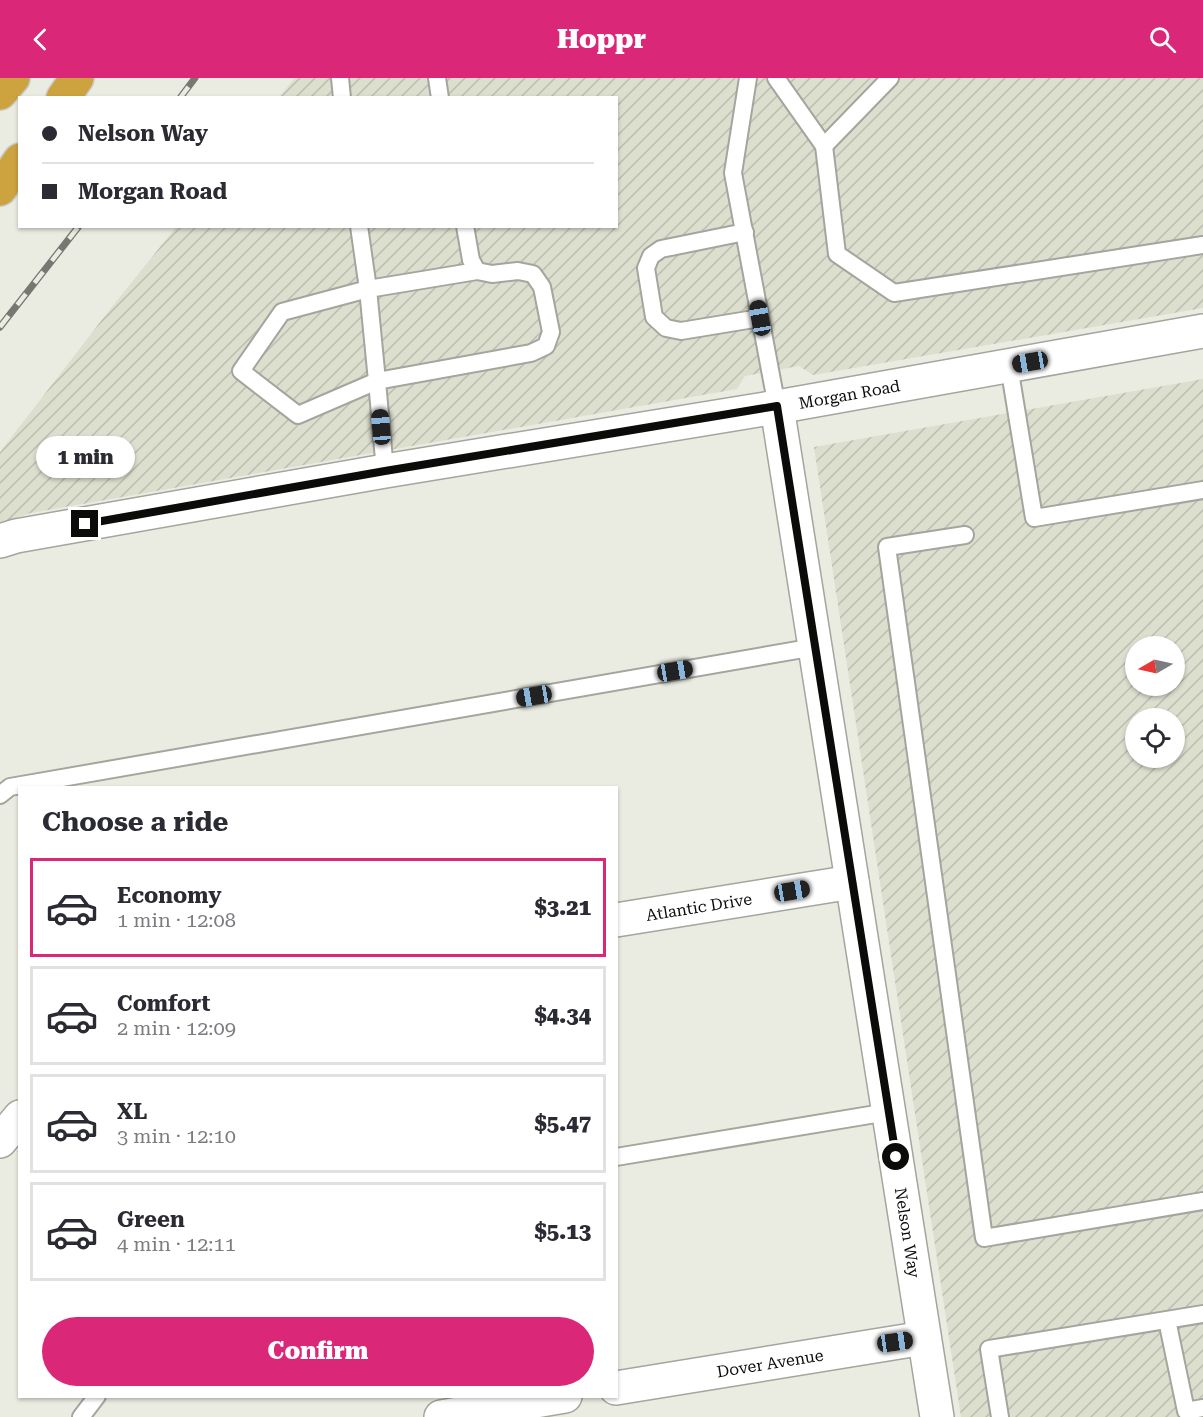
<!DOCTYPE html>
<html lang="en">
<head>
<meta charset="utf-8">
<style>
	body { margin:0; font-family:"Roboto Serif",serif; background:#f2f2f3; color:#2b2b33; height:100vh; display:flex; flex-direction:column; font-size:22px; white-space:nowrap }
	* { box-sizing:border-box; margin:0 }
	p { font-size:20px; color:#7c7c81 }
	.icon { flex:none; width:33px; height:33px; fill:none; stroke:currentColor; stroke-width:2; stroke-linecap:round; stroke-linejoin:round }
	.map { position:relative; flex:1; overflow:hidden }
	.details { position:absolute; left:18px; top:708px; width:600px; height:612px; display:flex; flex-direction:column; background:#fff; border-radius:0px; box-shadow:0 2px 4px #0004 }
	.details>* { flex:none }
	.banner { position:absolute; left:18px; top:18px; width:600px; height:132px; border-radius:0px; box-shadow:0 2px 4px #0004; display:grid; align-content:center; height:132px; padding:0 24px; background:#fff }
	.needle { width:39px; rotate:261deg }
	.fabs { position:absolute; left:1125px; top:558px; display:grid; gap:12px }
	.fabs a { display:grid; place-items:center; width:60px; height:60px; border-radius:50%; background:#fff; box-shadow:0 2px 4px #0004; font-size:30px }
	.end { position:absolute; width:27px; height:27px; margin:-14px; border:8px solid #0b0c09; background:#fff; box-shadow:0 0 0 3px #fff }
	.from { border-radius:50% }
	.bubble { position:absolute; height:42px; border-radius:21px; background:#fff; box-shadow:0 2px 4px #0004; font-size:20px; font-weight:800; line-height:42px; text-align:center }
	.car { position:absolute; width:18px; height:36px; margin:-18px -9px; border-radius:8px; box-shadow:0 0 4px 2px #0007; background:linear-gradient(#222 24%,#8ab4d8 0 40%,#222 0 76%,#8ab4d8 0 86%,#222 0) }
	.banner b { display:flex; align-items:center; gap:21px; height:57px; font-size:22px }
	.banner b+b { border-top:2px solid #e1e1e2 }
	.banner i { width:15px; height:15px; background:#2b2b33 }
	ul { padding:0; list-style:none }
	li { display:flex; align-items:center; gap:18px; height:99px; margin:0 12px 9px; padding:0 12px; border:3px solid #e1e1e2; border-radius:0px }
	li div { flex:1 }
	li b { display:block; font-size:22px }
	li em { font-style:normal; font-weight:800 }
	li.on { border-color:#db2777 }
	li>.icon { width:54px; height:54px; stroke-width:1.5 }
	h2 { padding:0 24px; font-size:27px; line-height:72px }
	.button { display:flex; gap:12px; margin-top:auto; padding:12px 24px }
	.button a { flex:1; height:69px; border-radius:36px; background:#db2777; color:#fff; font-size:24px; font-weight:800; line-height:69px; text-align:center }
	header { display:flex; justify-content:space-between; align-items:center; height:78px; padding:0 24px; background:#db2777; color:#fff; font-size:27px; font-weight:800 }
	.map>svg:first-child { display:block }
	.industrial { fill:url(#industrial-furrows); fill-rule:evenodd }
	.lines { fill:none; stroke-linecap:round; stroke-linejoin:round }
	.lane-casing { stroke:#a4a59c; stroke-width:20 }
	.street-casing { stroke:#a4a59c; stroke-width:36 }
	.secondary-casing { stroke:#a4a59c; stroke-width:36 }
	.highway-casing { stroke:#c9cac9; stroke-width:36 }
	.lane { stroke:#fff; stroke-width:16 }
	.street { stroke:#fff; stroke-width:33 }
	.secondary { stroke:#fff; stroke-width:33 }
	.highway { stroke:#cca33f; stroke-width:33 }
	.rail-casing { stroke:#767871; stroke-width:7 }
	.rail { stroke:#eaece2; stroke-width:4.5; stroke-dasharray:14; stroke-linecap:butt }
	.route { stroke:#0b0c09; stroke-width:8 }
	.labels { text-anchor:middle; stroke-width:4.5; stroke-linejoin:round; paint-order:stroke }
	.street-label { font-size:16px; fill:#0b0c09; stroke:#eaece2 }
</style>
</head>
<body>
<header><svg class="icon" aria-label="back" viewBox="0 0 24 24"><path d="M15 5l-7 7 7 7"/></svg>Hoppr<svg class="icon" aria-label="search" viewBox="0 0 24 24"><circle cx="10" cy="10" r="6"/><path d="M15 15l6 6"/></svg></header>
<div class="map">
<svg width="1203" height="1339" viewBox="0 0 1203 1339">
	<defs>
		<pattern id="industrial-furrows" width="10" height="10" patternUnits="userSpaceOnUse" patternTransform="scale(1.5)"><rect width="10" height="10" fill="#dcdece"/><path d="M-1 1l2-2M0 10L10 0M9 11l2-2" fill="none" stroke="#bbbdb0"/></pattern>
	</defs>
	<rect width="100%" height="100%" fill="#eaece2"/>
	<g class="industrial">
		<polygon points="295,0 1203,0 1203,230 813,297 799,288 745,298 737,311 31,435 0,445 0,374 104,239 176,149 616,148 616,20 279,19"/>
		<path d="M1203,301V1339H961L814,369ZM1136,568H1174V608H1136ZM1136,640H1174V680H1136Z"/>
	</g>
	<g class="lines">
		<defs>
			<g id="lane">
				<polyline points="340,0 342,20"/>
				<polyline points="437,0 440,20"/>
				<polyline points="748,0 733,95 777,329"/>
				<polyline points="776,0 824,68 890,0"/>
				<polyline points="824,68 837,176 894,215 1203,167"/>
				<polyline points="359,148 368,211 282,234 241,293 298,337 377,303 368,211 477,193"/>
				<polyline points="745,154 661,171 651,178 646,190 654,239 666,250 681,253 760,240"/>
				<polyline points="1009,288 1034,440 1203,412"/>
				<polyline points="385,393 377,303 531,275 546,268 551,254 542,209 533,196 518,193 492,196 477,193 471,182 465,148"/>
				<polyline points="965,457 887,469 984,1160 1203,1123"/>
				<polyline points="0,717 10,709 815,569"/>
				<polyline points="616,1079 888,1034"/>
				<polyline points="1167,1242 1186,1333 1203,1330"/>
				<polyline points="81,1339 97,1318"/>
				<polyline points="1000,1339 989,1271 1203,1236"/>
			</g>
			<g id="street">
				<path id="s1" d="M777,329L937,1339"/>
				<path id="s2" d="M616,842L852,804"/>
				<polyline points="0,1063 20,1039"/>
				<path id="s3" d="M616,1310L924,1260"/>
				<polyline points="441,1339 565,1318"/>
			</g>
			<g id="secondary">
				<path id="s4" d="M0,463L16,458L385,393L777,329L1203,253"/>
			</g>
			<g id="highway">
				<polyline points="0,15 13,0"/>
				<polyline points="63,20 77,0"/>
				<polyline points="0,111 20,82"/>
			</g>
		</defs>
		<use href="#lane" class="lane-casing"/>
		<use href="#street" class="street-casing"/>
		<use href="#secondary" class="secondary-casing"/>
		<use href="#highway" class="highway-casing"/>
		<use href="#lane" class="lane"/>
		<use href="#street" class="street"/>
		<use href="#secondary" class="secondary"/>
		<use href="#highway" class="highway"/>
		<defs>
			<g id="rail">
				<polyline points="180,20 195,0"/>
				<polyline points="0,249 79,148"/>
			</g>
		</defs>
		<use href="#rail" class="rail-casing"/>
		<use href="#rail" class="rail"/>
	</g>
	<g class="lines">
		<polyline class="route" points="85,446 385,393 777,328 896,1079"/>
	</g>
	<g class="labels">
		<g class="street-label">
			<text dy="6" stroke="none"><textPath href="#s4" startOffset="862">Morgan Road</textPath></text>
			<text dy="6" stroke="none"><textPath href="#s2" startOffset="84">Atlantic Drive</textPath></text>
			<text dy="6" stroke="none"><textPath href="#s1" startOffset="836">Nelson Way</textPath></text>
			<text dy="6" stroke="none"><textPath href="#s3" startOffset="156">Dover Avenue</textPath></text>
		</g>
	</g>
</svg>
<div class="fabs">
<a><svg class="needle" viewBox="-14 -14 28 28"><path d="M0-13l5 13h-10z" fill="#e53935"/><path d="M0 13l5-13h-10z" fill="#7c7c81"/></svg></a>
<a><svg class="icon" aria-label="locate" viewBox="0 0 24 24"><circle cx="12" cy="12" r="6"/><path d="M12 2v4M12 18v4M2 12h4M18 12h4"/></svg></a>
</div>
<i class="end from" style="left:896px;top:1079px"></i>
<i class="end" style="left:85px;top:446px"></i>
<div class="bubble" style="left:36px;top:358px;width:99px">1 min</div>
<i class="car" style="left:760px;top:240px;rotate:350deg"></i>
<i class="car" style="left:1030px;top:284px;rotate:260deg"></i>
<i class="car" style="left:381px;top:349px;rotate:355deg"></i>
<i class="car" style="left:675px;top:593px;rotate:80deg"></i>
<i class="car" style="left:534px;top:618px;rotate:260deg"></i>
<i class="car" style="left:792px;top:813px;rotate:80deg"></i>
<i class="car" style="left:895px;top:1264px;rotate:82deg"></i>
<div class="banner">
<b><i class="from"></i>Nelson Way</b>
<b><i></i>Morgan Road</b>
</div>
<section class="details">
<h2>Choose a ride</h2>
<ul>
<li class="on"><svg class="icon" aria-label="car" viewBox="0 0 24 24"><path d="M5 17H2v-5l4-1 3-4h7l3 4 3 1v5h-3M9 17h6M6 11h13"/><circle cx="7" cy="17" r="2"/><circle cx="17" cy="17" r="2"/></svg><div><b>Economy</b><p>1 min · 12:08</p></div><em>$3.21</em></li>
<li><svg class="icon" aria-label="car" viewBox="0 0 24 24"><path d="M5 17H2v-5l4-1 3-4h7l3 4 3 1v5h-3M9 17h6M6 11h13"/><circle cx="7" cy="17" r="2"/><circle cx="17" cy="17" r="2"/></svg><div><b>Comfort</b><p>2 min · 12:09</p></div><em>$4.34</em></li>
<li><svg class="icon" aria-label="car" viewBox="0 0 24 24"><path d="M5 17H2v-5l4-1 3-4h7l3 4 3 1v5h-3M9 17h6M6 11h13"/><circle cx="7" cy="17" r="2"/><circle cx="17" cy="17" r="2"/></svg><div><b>XL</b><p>3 min · 12:10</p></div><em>$5.47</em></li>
<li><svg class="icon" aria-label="car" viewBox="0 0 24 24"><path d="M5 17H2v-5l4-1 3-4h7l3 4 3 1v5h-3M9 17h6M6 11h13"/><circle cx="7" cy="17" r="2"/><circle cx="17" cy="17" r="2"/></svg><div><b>Green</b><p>4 min · 12:11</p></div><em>$5.13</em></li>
</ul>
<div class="button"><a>Confirm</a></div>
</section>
</div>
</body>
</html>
